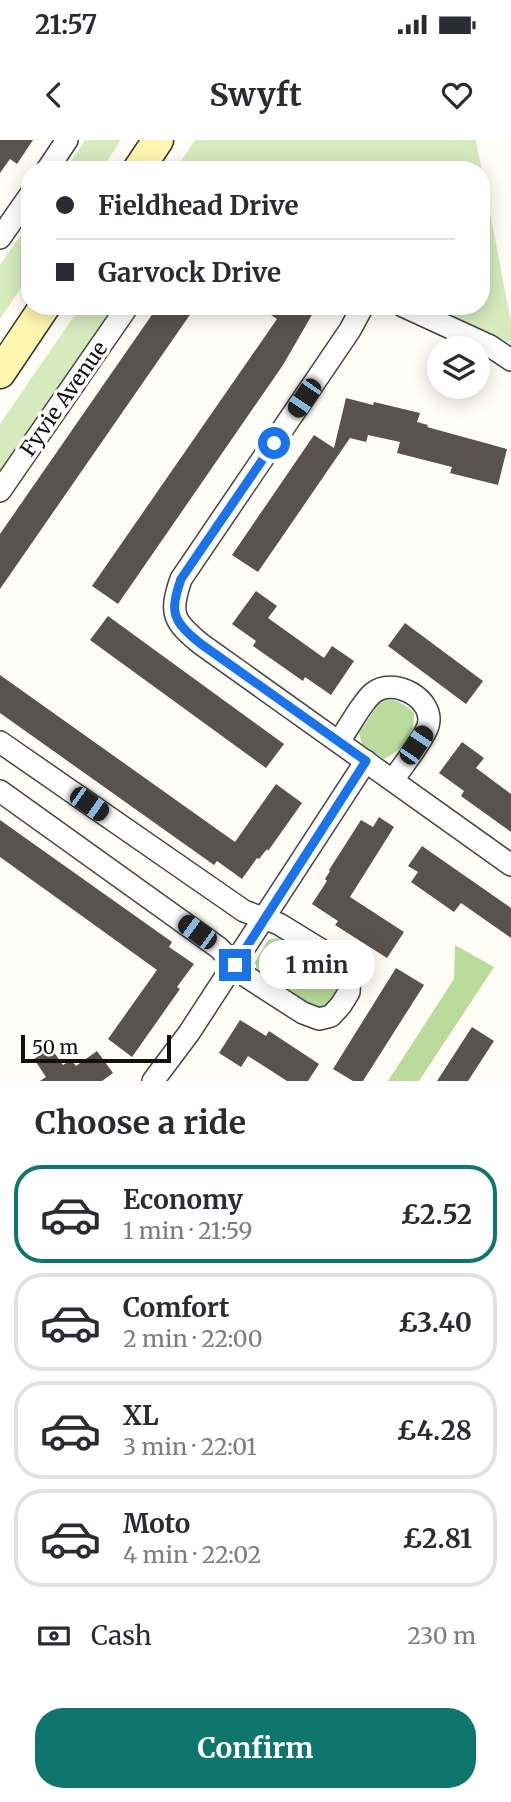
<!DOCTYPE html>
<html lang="en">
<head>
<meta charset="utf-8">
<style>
	body { margin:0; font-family:Merriweather,serif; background:#f7f7f7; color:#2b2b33; height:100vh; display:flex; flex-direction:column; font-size:26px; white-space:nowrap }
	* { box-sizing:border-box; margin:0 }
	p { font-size:23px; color:#7c7c81 }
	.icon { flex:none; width:38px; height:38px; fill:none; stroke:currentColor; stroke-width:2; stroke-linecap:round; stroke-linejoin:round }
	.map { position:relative; height:941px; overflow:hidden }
	.details { display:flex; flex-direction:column; background:#fff; flex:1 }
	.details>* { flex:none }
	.guide { position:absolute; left:21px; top:21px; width:469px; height:154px; border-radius:28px; box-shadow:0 4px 18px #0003; display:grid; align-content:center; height:154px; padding:0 35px; background:#fff }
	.controls { position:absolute; left:427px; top:196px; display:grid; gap:14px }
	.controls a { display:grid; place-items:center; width:63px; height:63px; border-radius:50%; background:#fff; box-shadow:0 4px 18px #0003; font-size:35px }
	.scale { position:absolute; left:21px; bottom:18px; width:150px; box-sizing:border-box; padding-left:7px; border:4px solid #111; border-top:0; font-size:19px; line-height:24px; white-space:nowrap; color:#111; -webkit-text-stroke:5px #fff; paint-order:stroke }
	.end { position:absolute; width:32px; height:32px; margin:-16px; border:9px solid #1a73e8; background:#fff; box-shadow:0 0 0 4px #fff }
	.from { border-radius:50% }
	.bubble { position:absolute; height:49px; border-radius:24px; background:#fff; box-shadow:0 4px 18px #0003; font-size:23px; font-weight:700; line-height:49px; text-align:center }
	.car { position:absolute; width:21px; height:42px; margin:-21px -10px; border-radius:9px; box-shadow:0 0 5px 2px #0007; background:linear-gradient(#222 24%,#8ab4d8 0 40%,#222 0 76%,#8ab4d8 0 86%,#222 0) }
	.guide b { display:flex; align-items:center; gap:24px; height:66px; font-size:26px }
	.guide b+b { border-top:2px solid #e1e1e2 }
	.guide i { width:18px; height:18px; background:#2b2b33 }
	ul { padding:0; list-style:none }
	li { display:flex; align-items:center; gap:21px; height:98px; margin:0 14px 10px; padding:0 21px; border:4px solid #e1e1e2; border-radius:28px }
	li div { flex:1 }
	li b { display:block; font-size:26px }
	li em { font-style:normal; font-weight:700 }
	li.on { border-color:#0f766e }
	li>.icon { width:63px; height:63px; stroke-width:1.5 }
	h2 { padding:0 35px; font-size:32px; line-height:84px }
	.pay { display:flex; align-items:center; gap:18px; height:77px; padding:0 35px; font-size:26px }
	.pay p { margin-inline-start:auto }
	.action { display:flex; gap:14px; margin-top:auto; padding:14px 35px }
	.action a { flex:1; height:80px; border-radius:28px; background:#0f766e; color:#fff; font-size:28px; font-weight:700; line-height:80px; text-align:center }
	.status { display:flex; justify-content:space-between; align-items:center; height:49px; padding:0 35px; background:#fff; direction:ltr }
	.status svg { height:19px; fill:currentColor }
	header { display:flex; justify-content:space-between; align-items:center; height:91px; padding:0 35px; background:#fff; font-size:32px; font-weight:700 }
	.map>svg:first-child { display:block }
	.green { fill:#d5ebbd }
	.forest { fill:#b9dc9c }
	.building { fill:#5a524d }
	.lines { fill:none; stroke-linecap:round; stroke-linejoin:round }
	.minor-casing { stroke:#444; stroke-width:24 }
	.secondary-casing { stroke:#333; stroke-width:33 }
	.minor { stroke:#fff; stroke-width:21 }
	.secondary { stroke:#fff6b0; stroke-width:30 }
	.route { stroke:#1a73e8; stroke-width:9 }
	.labels { text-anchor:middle; stroke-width:7; stroke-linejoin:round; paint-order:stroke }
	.street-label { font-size:21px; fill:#111; stroke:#fff }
</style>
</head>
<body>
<div class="status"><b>21:57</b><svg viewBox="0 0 49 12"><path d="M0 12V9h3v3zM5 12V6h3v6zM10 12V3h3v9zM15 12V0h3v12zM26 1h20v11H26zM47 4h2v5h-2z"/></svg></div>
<header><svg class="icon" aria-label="back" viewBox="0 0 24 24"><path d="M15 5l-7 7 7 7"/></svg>Swyft<svg class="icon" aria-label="heart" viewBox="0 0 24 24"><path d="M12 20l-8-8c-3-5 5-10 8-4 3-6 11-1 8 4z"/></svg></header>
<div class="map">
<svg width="511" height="941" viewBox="0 0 511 941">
	<rect width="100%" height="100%" fill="#fffdf5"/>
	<g class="green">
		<polygon points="85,0 121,0 101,30 65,30"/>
		<polygon points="195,0 476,0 511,182 511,204 432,166 481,166 481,30 175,30"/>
		<polygon points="30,82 30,135 0,179 0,125"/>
		<polygon points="81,166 118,166 0,336 0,284"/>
	</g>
	<g class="forest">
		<path d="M382,559C396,559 404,563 414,573C415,594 403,609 384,619L362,604L359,593Z"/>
		<polygon points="278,798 337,838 344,849 331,868 318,871 258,834 255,822 268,800"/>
		<polygon points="455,805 494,827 419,941 388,941 454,839"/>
	</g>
	<g class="building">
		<polygon points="0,0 33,0 17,24 10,19 0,33"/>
		<polygon points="158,166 196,166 0,449 0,394"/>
		<polygon points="258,166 303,166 313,173 283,225 118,464 92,446 277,179"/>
		<polygon points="346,258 373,265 374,262 420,273 417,282 428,285 427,287 507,309 498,345 450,333 452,327 397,313 400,302 368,295 366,302 350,298 258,432 232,415 314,295 334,308"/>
		<polygon points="256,451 277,466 268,478 324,518 332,506 354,521 331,555 305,537 303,541 253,506 256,501 232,484"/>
		<polygon points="108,476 284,604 266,628 90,500"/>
		<polygon points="405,483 483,541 466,564 388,506"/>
		<polygon points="0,535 235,702 276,644 302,663 268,711 267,709 259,719 257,718 242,739 217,721 214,725 0,573"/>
		<polygon points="462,602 484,618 476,628 511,654 511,692 461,656 464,651 439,633"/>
		<polygon points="379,677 394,687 350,757 404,792 387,818 335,785 338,781 312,764 327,741 325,739 330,731 329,730 361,680 373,687"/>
		<polygon points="0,680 172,802 169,807 194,824 177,847 180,849 132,917 108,899 157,830 0,717"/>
		<polygon points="422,706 511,768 511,798 461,763 454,772 411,742 418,732 408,726"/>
		<polygon points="396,828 424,845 363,941 353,941 333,929"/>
		<polygon points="240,880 266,896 269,891 319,924 308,941 287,941 248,916 241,927 219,913"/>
		<polygon points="472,887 494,901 468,941 437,941"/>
		<polygon points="51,908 63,925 71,920 76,926 97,911 113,933 102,941 40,941 46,937 34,919"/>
	</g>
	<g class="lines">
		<defs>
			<g id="minor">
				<polyline points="47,30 67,0"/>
				<polyline points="0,98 30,55"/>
				<path d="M363,166L350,190L181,439C169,474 173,481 201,504L511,725"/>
				<polyline points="403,166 490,206 511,220"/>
				<polyline points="0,351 128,166"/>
				<path d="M339,601C349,588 361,563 373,553C393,536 436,559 428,586C424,599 401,628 393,640"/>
				<polyline points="0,602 244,771 279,784 344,824 350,836 349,852 341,865 331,876 319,879 303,873 247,837 219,808 0,651"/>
				<polyline points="153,941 189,893 366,621"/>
			</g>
			<g id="secondary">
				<polyline points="138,30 158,0"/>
				<polyline points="0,233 45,166"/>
			</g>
		</defs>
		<use href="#minor" class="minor-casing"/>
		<use href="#secondary" class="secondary-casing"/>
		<use href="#minor" class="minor"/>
		<use href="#secondary" class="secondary"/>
	</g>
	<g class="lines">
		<path class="route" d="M235,825L366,621L201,504C173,481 169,474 181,439L274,303"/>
	</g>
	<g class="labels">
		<g class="street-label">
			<text transform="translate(64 259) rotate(-55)" y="7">Fyvie Avenue</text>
		</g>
	</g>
</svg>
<div class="controls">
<a><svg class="icon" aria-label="layers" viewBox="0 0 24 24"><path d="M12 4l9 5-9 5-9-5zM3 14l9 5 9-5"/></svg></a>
</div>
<div class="scale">50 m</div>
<i class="end from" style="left:274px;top:303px"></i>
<i class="end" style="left:235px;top:825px"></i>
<div class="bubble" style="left:259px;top:800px;width:116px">1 min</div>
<i class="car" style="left:304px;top:258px;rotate:214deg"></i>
<i class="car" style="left:416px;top:605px;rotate:34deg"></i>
<i class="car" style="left:89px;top:664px;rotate:125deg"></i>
<i class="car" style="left:197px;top:792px;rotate:306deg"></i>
<div class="guide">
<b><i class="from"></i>Fieldhead Drive</b>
<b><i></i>Garvock Drive</b>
</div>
</div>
<section class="details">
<h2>Choose a ride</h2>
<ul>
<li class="on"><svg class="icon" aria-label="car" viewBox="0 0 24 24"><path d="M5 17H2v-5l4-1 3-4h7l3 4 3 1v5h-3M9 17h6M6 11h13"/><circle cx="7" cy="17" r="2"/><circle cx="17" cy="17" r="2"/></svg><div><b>Economy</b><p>1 min · 21:59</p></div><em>£2.52</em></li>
<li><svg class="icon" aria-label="car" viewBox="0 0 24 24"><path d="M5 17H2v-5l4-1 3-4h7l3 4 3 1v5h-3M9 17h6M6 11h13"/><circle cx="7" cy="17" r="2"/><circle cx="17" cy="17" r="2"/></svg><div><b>Comfort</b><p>2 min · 22:00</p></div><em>£3.40</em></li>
<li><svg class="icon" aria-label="car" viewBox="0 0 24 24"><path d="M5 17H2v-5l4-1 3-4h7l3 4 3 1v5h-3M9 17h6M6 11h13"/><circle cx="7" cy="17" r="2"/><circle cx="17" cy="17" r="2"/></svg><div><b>XL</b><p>3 min · 22:01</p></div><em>£4.28</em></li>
<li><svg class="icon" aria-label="car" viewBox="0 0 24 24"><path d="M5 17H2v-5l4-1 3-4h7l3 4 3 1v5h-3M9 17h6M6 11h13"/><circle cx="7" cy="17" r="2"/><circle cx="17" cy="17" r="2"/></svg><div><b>Moto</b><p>4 min · 22:02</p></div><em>£2.81</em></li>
</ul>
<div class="pay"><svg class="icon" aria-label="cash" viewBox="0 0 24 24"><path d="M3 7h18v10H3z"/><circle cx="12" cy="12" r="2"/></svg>Cash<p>230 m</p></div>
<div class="action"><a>Confirm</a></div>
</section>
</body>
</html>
